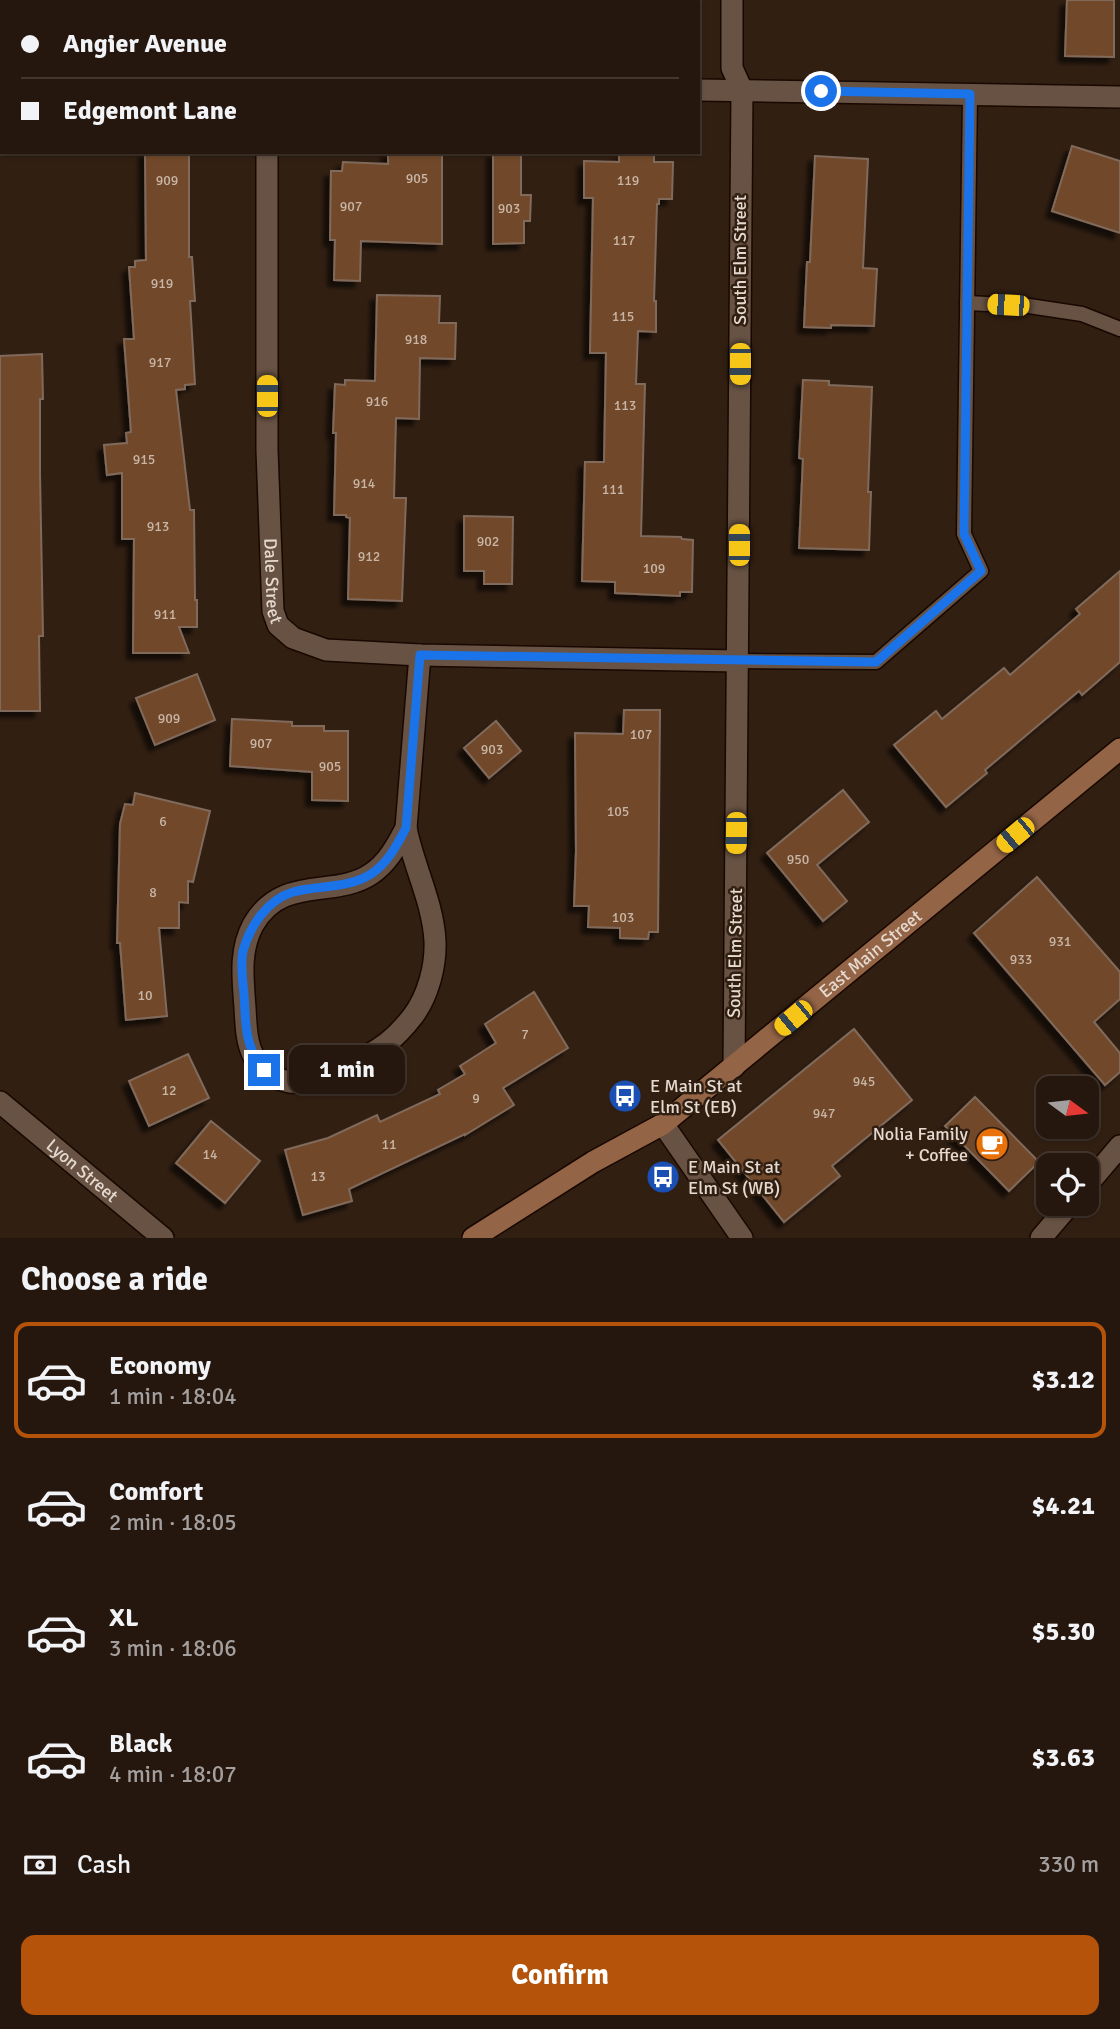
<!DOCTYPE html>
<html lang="en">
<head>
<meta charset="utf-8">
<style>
	body { margin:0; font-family:Signika,sans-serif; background:#31241c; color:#f1f3f6; height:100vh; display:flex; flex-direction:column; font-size:26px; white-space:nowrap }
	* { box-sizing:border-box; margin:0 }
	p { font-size:23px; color:#a39f9e }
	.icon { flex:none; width:38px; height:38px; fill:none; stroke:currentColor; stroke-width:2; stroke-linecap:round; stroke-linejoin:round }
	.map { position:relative; height:1238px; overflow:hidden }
	.details { display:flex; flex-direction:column; background:#25170e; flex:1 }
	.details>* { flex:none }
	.guide { position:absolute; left:0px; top:0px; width:700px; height:154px; box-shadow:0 2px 5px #0004,0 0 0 2px #42362e; display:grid; align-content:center; height:154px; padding:0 21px; background:#25170e }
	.needle { width:46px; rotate:105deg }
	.fabs { position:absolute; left:1036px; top:1076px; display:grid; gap:14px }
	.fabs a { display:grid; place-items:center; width:63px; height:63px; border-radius:14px; background:#25170e; box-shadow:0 2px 5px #0004,0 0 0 2px #42362e; font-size:35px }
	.end { position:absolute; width:32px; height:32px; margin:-16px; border:9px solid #1a73e8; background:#fff; box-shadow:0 0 0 4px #fff }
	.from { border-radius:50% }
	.bubble { position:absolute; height:49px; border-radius:14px; background:#25170e; box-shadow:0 2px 5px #0004,0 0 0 2px #42362e; font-size:23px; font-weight:800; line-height:49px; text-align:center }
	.car { position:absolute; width:21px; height:42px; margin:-21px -10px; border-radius:9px; box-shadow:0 0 5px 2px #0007; background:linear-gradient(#f5c518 24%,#345 0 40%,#f5c518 0 76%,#345 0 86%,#f5c518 0) }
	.guide b { display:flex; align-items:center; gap:24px; height:66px; font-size:26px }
	.guide b+b { border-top:2px solid #42362e }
	.guide i { width:18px; height:18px; background:#f1f3f6 }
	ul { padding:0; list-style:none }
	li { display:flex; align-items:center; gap:21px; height:116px; margin:0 14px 10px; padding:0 7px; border:4px solid transparent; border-radius:14px }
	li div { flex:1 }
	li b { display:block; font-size:26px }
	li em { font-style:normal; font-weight:800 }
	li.current { border-color:#b45309 }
	li>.icon { width:63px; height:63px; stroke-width:1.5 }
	h2 { padding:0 21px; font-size:32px; line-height:84px }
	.pay { display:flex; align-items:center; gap:18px; height:77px; padding:0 21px; font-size:26px }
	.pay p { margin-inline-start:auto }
	.primary-button { display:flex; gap:14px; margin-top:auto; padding:14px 21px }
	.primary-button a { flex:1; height:80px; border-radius:14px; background:#b45309; color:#fff; font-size:28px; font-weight:800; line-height:80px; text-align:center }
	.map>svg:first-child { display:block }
	.green { fill:#2d4322 }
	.building { fill:#71482a; stroke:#806a5b; stroke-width:2; filter:url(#shadow) }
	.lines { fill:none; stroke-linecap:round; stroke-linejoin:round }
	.lane-casing { stroke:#180801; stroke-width:17 }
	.street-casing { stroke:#180801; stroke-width:24 }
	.secondary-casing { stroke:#180801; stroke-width:24 }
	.lane { stroke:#675243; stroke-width:14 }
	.street { stroke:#675243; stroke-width:21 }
	.secondary { stroke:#936446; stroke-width:21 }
	.route { stroke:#1a73e8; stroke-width:9 }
	.labels { text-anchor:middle; stroke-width:5; stroke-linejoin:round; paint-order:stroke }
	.number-label { font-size:14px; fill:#c8b5a6 }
	.street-label { font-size:18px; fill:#e5d9d0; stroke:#311f12 }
	.poi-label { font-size:18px; fill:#e5d9d0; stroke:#311f12; text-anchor:start }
</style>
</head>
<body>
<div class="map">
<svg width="1120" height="1238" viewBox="0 0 1120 1238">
	<defs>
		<filter id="shadow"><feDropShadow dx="-6" dy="6" stdDeviation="2" flood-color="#0009"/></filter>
	</defs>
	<rect width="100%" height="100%" fill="#311f12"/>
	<rect class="green" x="393" y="0" width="284" height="2"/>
	<g class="building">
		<polygon points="1067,0 1114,0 1114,57 1065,56"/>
		<polygon points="1072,146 1120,161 1120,233 1052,211"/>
		<polygon points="145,152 189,152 189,257 192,257 195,301 190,301 195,384 185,385 185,389 176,390 190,510 194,510 195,600 197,600 197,627 179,627 189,653 133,653 134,539 122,539 122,473 107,475 104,445 127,443 126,433 131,432 124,339 134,339 129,267 135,267 135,261 146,260"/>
		<polygon points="388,152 442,152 442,244 361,241 360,281 334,280 335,240 330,240 331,171 342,171 343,162 388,164"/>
		<polygon points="493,152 521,152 521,195 531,195 530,221 524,221 524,243 493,244"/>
		<polygon points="619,155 654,155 654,162 673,162 672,199 659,199 659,204 657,204 654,301 656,301 656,332 638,331 636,384 645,384 641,536 681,537 682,539 693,540 692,592 680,592 680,596 615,593 615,582 582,581 585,462 604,462 606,353 590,353 593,198 584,198 584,161 619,162"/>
		<polygon points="815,156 868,159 863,268 877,269 874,326 831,325 831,328 804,327 807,262 810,262"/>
		<polygon points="377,295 440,296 439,323 456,323 455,359 420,358 419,419 396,418 394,498 406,498 402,601 348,599 350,518 346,517 346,515 334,515 336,433 333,433 335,384 345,385 345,380 375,381"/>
		<polygon points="42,354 43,399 40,399 40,474 43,636 39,636 40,711 0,711 0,356"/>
		<polygon points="803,380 829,381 829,385 872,387 868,492 871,492 869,550 799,548 803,459 799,458"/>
		<polygon points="464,516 513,517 512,584 484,584 484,571 464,571"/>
		<polygon points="1120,571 1120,662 1082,695 1079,691 985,770 987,773 946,807 894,745 936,711 942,719 1004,668 1010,675 1080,614 1076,609"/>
		<polygon points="197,674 215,720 155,745 136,698"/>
		<polygon points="624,710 660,710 658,932 649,932 648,939 620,938 620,928 588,927 589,906 574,906 576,851 575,733 623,734"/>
		<polygon points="232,719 292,722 292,726 324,726 324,731 348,731 348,801 312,800 312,772 230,766"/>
		<polygon points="496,721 521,751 489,778 464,748"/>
		<polygon points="843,790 869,822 817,865 847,901 823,921 767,853"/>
		<polygon points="135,793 210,811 193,882 188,881 188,903 179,902 179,928 159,928 167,1016 126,1020 120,943 117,943 120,824 125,804 133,805"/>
		<polygon points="1037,877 1120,972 1120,999 1094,1022 1120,1053 1120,1072 1105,1085 974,933"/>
		<polygon points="534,992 568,1048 503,1088 514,1105 465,1135 465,1134 349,1189 352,1201 303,1215 285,1150 328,1138 377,1115 380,1122 440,1094 438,1090 465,1074 460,1066 496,1043 485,1024"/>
		<polygon points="854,1029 912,1100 832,1166 840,1176 784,1222 718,1140"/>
		<polygon points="188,1054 209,1098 149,1126 129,1081"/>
		<polygon points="975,1097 1039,1162 1009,1191 945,1126"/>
		<polygon points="211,1121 260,1161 225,1203 176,1163"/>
	</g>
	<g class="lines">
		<defs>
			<g id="lane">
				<polyline points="967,303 1029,306 1082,314 1120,329"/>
				<polyline points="738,661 876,662 981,571 964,534 970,94"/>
			</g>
			<g id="street">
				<polyline points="3,0 4,2"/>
				<polyline points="732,0 732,68 742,90 734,1067"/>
				<polyline points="698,90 1120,97"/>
				<polyline points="0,95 2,95"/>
				<path id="s1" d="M267,152V450L273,611L278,625L293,638L326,650L420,655L738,661"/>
				<path d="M406,828C413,865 433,902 435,941C436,966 428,996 413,1016C406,1025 396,1036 387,1043C369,1057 313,1085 290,1082C275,1080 259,1068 253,1055C246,1041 246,1023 245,1008C243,979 239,951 253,925C282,874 334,899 371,874C388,863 397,845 406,828Z"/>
				<polyline points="406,828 420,655"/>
				<path id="s2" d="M0,1102L163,1238"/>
				<polyline points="663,1124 742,1238"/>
				<polyline points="1087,1185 1120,1146"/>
				<polyline points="1041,1238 1070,1204"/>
			</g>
			<g id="secondary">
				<path id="s3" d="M473,1238L593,1162L663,1124L1120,749"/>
			</g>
		</defs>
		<use href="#lane" class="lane-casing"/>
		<use href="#street" class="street-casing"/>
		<use href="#secondary" class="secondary-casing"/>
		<use href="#lane" class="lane"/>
		<use href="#street" class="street"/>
		<use href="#secondary" class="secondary"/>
	</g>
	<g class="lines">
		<path class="route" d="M264,1070C244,1045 246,1025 244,994C243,981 240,965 243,951C250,926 267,900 293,892C318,885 348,889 371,874C388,863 397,845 406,828L420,655L876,662L981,571L964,534L970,94L821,91"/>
	</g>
	<defs>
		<symbol id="bus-disc" viewBox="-11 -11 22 22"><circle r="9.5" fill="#1a4fb4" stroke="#311f12"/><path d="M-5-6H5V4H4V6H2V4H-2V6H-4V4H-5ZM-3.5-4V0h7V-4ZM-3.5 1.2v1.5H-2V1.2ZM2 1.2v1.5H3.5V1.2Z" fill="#fff"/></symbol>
		<symbol id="cafe-disc" viewBox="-11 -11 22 22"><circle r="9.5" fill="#e8710a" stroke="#311f12"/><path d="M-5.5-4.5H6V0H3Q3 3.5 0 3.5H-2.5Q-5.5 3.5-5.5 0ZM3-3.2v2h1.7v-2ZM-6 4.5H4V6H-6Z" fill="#fff"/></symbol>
	</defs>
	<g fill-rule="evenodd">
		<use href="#bus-disc" x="606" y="1077" width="38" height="38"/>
		<use href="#cafe-disc" x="973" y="1125" width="38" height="38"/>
		<use href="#bus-disc" x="644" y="1158" width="38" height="38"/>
	</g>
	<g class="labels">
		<g class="number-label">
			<text x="417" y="183">905</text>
			<text x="167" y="185">909</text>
			<text x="628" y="185">119</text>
			<text x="351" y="211">907</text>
			<text x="509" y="213">903</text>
			<text x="624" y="245">117</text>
			<text x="162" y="288">919</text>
			<text x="623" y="321">115</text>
			<text x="416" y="344">918</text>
			<text x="160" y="367">917</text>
			<text x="377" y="406">916</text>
			<text x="625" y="410">113</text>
			<text x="144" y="464">915</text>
			<text x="364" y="488">914</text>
			<text x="613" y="494">111</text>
			<text x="158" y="531">913</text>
			<text x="488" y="546">902</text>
			<text x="369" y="561">912</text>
			<text x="654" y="573">109</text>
			<text x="165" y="619">911</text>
			<text x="169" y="723">909</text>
			<text x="641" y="739">107</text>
			<text x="261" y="748">907</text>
			<text x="492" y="754">903</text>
			<text x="330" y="771">905</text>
			<text x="618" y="816">105</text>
			<text x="163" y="826">6</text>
			<text x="798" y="864">950</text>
			<text x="153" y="897">8</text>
			<text x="623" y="922">103</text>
			<text x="1060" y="946">931</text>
			<text x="1021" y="964">933</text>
			<text x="145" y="1000">10</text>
			<text x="525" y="1039">7</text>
			<text x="864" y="1086">945</text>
			<text x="169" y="1095">12</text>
			<text x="476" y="1103">9</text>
			<text x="824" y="1118">947</text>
			<text x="389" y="1149">11</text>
			<text x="210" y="1159">14</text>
			<text x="318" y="1181">13</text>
		</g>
		<g class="street-label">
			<text transform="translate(740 260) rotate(-90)" y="6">South Elm Street</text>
			<text dy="6" stroke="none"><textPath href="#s1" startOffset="429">Dale Street</textPath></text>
			<text transform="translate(735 953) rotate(-89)" y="6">South Elm Street</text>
			<text dy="6" stroke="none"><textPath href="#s3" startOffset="490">East Main Street</textPath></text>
			<text dy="6" stroke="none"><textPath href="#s2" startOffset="107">Lyon Street</textPath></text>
		</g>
		<g class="poi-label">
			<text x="650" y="1092">E Main St at<tspan x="650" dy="21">Elm St (EB)</tspan></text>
			<text x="968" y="1140" text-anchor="end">Nolia Family<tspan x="968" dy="21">+ Coffee</tspan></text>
			<text x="688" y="1173">E Main St at<tspan x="688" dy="21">Elm St (WB)</tspan></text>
		</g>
	</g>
</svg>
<div class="fabs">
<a><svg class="needle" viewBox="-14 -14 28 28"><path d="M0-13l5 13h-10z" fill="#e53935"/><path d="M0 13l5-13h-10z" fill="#a39f9e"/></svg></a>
<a><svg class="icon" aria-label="locate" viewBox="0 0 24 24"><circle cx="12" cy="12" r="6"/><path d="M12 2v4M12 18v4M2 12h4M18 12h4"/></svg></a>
</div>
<i class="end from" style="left:821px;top:91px"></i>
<i class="end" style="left:264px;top:1070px"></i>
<div class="bubble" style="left:289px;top:1045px;width:116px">1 min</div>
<i class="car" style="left:1008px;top:305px;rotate:273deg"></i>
<i class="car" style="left:740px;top:364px;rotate:180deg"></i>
<i class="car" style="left:267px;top:396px;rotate:0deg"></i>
<i class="car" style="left:739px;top:545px;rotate:0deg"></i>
<i class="car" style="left:736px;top:833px;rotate:181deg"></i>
<i class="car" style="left:1015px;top:835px;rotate:230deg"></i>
<i class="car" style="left:793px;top:1018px;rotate:230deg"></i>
<div class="guide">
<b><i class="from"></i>Angier Avenue</b>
<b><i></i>Edgemont Lane</b>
</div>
</div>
<section class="details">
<h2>Choose a ride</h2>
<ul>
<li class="current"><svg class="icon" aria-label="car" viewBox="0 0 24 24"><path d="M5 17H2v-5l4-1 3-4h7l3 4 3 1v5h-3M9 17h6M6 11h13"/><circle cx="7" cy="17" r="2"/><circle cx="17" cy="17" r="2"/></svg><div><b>Economy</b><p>1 min · 18:04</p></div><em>$3.12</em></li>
<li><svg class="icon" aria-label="car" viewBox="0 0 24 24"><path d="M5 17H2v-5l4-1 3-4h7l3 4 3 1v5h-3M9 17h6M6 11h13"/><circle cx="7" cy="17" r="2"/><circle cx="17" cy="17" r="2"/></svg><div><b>Comfort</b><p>2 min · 18:05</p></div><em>$4.21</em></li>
<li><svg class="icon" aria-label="car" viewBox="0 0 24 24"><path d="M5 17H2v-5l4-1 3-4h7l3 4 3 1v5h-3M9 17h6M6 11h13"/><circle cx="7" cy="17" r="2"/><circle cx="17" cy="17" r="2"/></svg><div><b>XL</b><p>3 min · 18:06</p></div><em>$5.30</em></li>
<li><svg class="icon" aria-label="car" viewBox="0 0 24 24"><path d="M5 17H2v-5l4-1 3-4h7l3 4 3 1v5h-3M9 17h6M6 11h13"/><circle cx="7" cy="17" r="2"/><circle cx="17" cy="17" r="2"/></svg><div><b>Black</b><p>4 min · 18:07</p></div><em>$3.63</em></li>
</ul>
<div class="pay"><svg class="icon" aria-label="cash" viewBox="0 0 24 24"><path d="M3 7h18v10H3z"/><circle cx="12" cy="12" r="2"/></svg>Cash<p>330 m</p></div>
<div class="primary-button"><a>Confirm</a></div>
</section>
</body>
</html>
